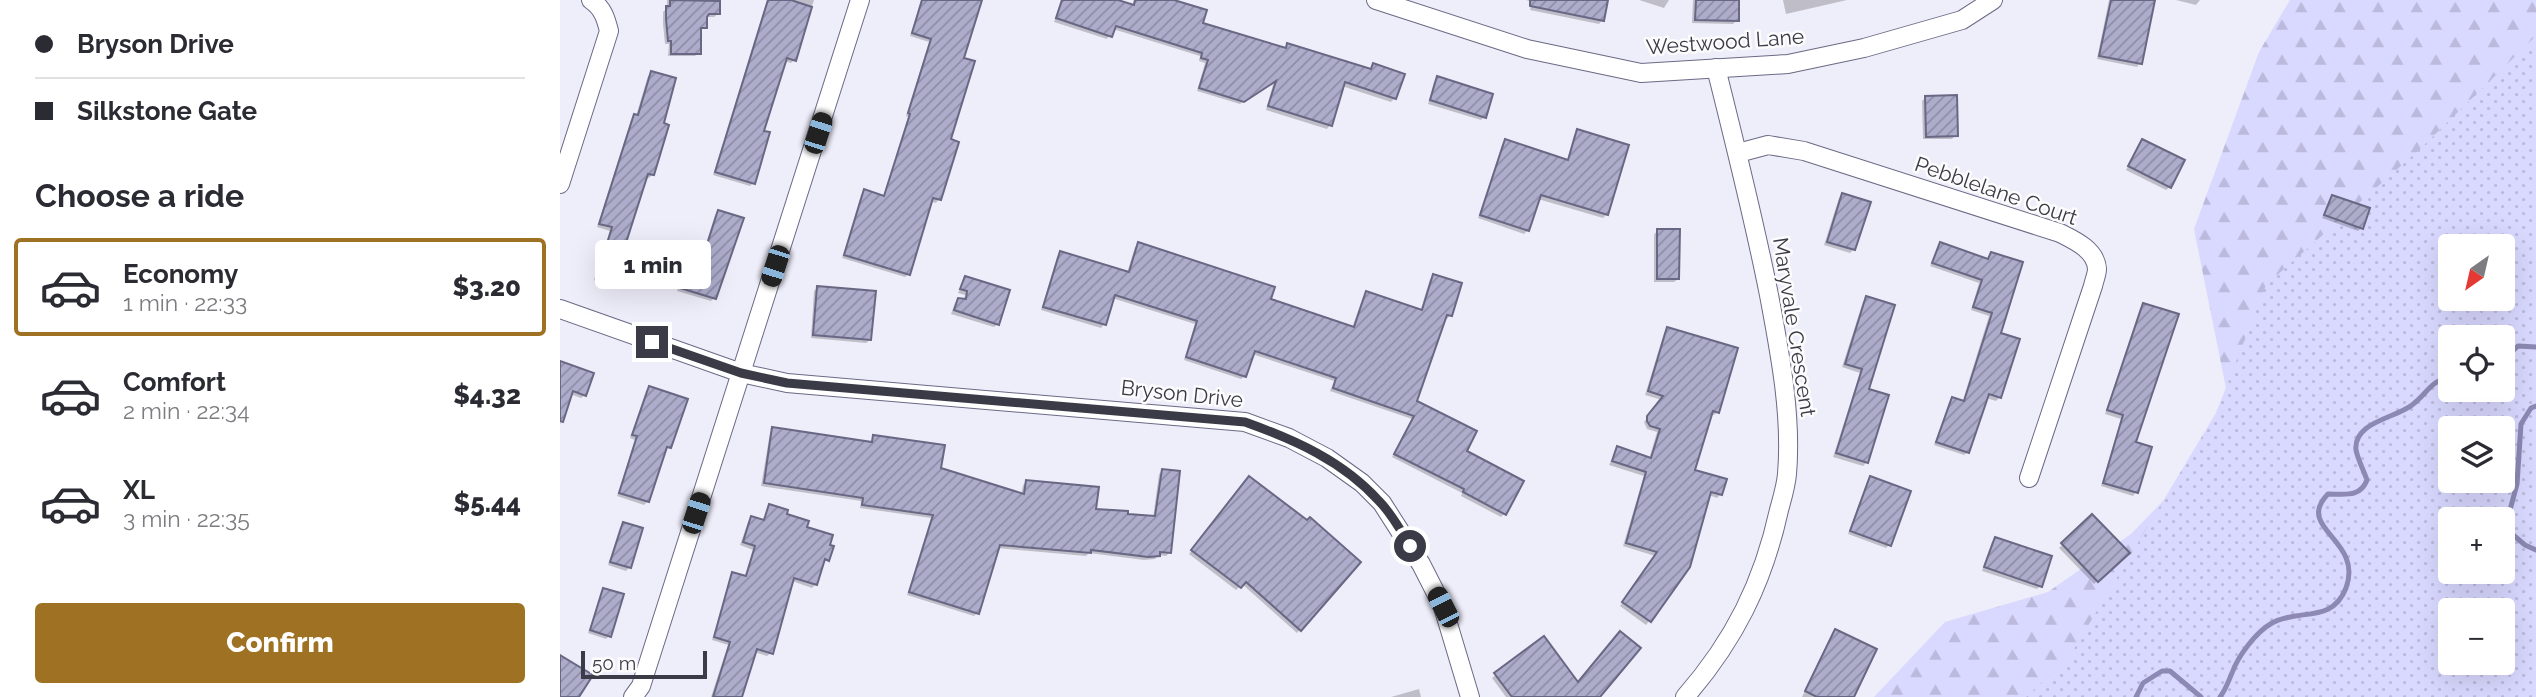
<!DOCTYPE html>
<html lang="en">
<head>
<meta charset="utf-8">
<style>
	body { margin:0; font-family:Raleway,sans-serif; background:#f2f2f3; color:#2b2b33; height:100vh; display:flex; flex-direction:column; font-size:26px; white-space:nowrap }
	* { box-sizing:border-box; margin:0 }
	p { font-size:23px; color:#7c7c81 }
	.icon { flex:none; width:38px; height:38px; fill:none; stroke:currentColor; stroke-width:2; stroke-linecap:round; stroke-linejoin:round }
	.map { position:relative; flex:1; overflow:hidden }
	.side { display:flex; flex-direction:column; background:#fff; width:560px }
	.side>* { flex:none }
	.banner { display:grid; align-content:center; height:154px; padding:0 35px; background:#fff }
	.needle { width:46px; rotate:214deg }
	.buttons { position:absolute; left:1878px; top:234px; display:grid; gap:14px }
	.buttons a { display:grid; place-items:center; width:77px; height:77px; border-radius:7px; background:#fff; box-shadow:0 7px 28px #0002; font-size:35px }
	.scale { position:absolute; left:21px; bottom:18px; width:126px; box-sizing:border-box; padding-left:7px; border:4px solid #3b3a47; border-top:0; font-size:19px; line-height:24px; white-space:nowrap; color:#3b3a47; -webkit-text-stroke:5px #fcfcfc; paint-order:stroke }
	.end { position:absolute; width:32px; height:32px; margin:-16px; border:9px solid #3b3a47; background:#fff; box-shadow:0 0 0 4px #fff }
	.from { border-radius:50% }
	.bubble { position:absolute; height:49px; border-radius:7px; background:#fff; box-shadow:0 7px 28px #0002; font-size:23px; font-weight:800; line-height:49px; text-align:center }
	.car { position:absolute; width:21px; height:42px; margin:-21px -10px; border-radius:9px; box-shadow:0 0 5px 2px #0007; background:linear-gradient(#222 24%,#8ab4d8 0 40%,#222 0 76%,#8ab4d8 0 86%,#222 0) }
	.banner b { display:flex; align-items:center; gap:24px; height:66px; font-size:26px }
	.banner b+b { border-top:2px solid #e1e1e2 }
	.banner i { width:18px; height:18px; background:#2b2b33 }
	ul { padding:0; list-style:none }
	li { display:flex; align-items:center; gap:21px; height:98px; margin:0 14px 10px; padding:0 21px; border:4px solid transparent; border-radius:7px }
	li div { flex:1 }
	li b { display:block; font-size:26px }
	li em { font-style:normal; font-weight:800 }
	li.active { border-color:#9f7223 }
	li>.icon { width:63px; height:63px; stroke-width:1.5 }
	h2 { padding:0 35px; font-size:32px; line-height:84px }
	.primary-button { display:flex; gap:14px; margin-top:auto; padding:14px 35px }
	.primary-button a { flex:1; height:80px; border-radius:7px; background:#9f7223; color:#fff; font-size:28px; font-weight:800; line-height:80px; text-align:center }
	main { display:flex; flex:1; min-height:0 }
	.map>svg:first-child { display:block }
	.forest { fill:url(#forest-firs); fill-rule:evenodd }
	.park { fill:url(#park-dots); fill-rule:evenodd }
	.shadow { fill:#0003 }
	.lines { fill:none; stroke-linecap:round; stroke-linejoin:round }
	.stream { stroke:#8c89b4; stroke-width:5 }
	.building { fill:url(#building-hatch); stroke:#696884; stroke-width:2 }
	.minor-casing { stroke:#6b6985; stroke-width:20 }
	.minor { stroke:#fff; stroke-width:18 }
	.route { stroke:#3b3a47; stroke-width:9 }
	.labels { text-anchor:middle; stroke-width:5; stroke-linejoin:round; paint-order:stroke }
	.street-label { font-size:21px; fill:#3b3a47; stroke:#fcfcfc }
</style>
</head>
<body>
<main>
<section class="side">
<div class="banner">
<b><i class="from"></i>Bryson Drive</b>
<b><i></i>Silkstone Gate</b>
</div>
<h2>Choose a ride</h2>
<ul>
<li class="active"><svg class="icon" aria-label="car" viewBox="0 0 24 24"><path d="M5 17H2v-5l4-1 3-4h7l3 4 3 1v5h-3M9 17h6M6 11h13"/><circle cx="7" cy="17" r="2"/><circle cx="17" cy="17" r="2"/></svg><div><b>Economy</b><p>1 min · 22:33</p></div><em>$3.20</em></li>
<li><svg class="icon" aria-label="car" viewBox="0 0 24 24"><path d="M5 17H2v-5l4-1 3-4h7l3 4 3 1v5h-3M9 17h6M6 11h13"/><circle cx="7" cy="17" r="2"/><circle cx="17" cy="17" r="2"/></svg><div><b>Comfort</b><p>2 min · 22:34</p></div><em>$4.32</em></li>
<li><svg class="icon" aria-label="car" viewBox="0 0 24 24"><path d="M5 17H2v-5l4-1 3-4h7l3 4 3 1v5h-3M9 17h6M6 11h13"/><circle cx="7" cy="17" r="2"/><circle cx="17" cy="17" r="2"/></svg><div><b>XL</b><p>3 min · 22:35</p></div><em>$5.44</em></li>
</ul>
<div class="primary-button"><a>Confirm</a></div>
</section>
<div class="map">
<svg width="1976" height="697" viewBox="0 0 1976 697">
	<defs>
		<pattern id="forest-firs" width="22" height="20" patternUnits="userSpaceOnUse" patternTransform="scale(1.75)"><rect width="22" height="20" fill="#d9d8ff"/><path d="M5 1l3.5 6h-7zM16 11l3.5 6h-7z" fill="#bbbadc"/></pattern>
		<pattern id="park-dots" width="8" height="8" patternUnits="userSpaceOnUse" patternTransform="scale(1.75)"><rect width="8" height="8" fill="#d9d8ff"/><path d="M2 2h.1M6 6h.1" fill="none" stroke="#bbbadc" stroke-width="1.8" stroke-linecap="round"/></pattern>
		<pattern id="building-hatch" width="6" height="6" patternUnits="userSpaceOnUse" patternTransform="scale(1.75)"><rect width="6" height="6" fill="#adaccb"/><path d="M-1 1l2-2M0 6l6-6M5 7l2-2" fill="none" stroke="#8e8da7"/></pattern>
	</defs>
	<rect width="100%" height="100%" fill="#eeedfa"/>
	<path class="forest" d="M1730,0H1976V697H1314L1385,622L1488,592L1571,534L1674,428L1634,229L1699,52ZM1890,247H1942V299H1890ZM1890,338H1942V390H1890ZM1890,429H1942V481H1890ZM1890,520H1942V572H1890ZM1890,611H1942V663H1890Z"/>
	<path class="park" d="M1976,36V697H1466L1508,659L1656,413L1706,285L1859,150ZM1890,247H1942V299H1890ZM1890,338H1942V390H1890ZM1890,429H1942V481H1890ZM1890,520H1942V572H1890ZM1890,611H1942V663H1890Z"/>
	<g class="shadow">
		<polygon points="107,0 155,0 158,14 154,17 145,17 145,27 139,31 139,53 135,56 108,56 109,44 105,44 103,24 103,12 107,8"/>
		<polygon points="207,0 254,0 234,60 231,63 224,61 202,132 193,183 190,186 153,175"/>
		<polygon points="361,0 420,0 402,59 379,199 376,203 370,201 349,274 345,277 282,258 301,195 304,191 323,197 348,117 346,116 369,42 350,36"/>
		<polygon points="501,0 552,0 572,7 574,0 609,0 641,24 723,49 728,45 809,70 813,65 835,98 831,102 782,86 770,125 767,129 706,110 714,81 680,104 637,91 645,63 639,61 640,56 553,29 547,39 494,22"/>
		<polygon points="966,0 1046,0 1042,20 1039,24 970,10 972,2"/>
		<polygon points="1079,0 1109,0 1104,8"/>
		<polygon points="1133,0 1177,0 1177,20 1173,24 1132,23"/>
		<polygon points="1223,0 1287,0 1226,14"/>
		<polygon points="1549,0 1588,0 1580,63 1577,67 1537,59"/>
		<polygon points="1616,0 1640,0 1636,5"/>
		<polygon points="92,73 101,124 92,175 89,178 85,177 63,248 62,284 58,288 34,280 50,231 37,227 71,120 76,116 88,76"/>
		<polygon points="878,78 924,117 921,120 868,104 874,82"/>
		<polygon points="1366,97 1396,135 1392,139 1363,139 1362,101"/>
		<polygon points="1018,131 1047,214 1043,218 978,199 968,230 964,234 918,218 942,145 945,141 1007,161 1014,135"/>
		<polygon points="1582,141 1610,187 1606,190 1566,170"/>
		<polygon points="1283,195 1308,203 1293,250 1290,253 1264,245 1279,198"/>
		<polygon points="1772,197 1801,228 1798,231 1762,218"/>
		<polygon points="158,212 154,298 151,301 117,291 125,267 128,264 139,267 155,215"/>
		<polygon points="1098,231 1118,279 1114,282 1094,282 1094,234"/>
		<polygon points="579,244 709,301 792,328 803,297 807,293 860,312 870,279 874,276 890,315 887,319 884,318 855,402 905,452 944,514 941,517 901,496 902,493 832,457 852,419 770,391 774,381 692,354 685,376 681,379 624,360 635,324 552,298 544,324 541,328 481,310 497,257 500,253 567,273 575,247"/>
		<polygon points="1380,244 1427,260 1431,254 1439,334 1440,397 1436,401 1426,398 1408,452 1404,455 1374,445 1389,403 1392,399 1402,403 1429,316 1411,310 1419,283 1370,266"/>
		<polygon points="405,278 438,324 434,327 391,314 395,303 398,300 404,300 405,295 398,293"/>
		<polygon points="258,288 310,340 306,343 251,338 254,291"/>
		<polygon points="1306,298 1307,462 1303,466 1273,457 1300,373 1282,367 1303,302"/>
		<polygon points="1584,305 1573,443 1576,492 1573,496 1541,486 1561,419 1545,414 1580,308"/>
		<polygon points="1107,329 1157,412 1154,415 1150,414 1133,471 1161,494 1157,498 1149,495 1128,567 1086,625 1060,606 1095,556 1063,546 1084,476 1049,465 1057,448 1089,459 1097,432 1087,429 1084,422 1102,400 1085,395 1104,333"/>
		<polygon points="0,363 25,395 21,398 10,394 0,425"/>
		<polygon points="89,388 109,447 104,450 87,502 84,505 57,496 75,440 70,438 86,391"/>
		<polygon points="213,429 310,444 314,437 379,469 461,495 463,485 466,482 534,510 566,515 593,518 599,474 602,471 609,553 606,556 598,555 595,559 584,560 529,553 526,556 437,548 417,613 414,616 347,595 371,518 300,508 301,501 201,486 210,433"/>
		<polygon points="1310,478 1329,545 1326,548 1288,534 1307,482"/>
		<polygon points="686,481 798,562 737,633 682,584 676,590 629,554"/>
		<polygon points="209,506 245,528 267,560 263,563 256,584 252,588 232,581 211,653 207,656 194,652 180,697 151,697 168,645 152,640 170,578 173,574 184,578 193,550 180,545 188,522 191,518 202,522"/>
		<polygon points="1532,516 1567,553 1534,584 1499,548"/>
		<polygon points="63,524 81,529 69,568 66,571 48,565 60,527"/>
		<polygon points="1435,539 1480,586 1477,589 1422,571 1432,542"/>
		<polygon points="44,590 49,636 46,639 28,633 41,593"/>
		<polygon points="1275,631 1292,697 1242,697 1272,634"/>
		<polygon points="984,639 1018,684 1038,697 946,697 932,678"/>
		<polygon points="859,689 861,697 831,697"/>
	</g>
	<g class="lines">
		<g class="stream">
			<polyline points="1942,361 1958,346 1976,347"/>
			<polyline points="1976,406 1971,408 1961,424 1957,484 1950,510 1952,534 1965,545 1976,550"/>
			<polyline points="1576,697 1583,683 1602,671 1610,671 1641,697"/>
			<path d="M1660,697C1666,689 1668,682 1672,673C1678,656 1696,632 1712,623C1739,608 1772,624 1786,588C1804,539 1734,529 1768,494C1785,494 1800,498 1807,480C1804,471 1798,460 1796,450C1793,422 1836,418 1852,405C1867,394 1870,381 1890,377"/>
		</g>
	</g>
	<g class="building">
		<polygon points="110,0 160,1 160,14 149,14 147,17 147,28 141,28 141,54 111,54 111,41 108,41 106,19 106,6 110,6"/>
		<polygon points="208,0 231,0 252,7 236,61 227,58 204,131 210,132 195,184 155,172"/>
		<polygon points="362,0 422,0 404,58 415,61 391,139 399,142 381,200 373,198 350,275 284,255 304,189 324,196 350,114 348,113 371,39 352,33"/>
		<polygon points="502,0 558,0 574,5 575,0 614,0 647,10 643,23 726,48 727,43 811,69 813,63 845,74 836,99 785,82 772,126 708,106 716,81 684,102 639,88 648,60 641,58 642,53 556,26 552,37 496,18"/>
		<polygon points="970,0 1048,0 1044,21 970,6"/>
		<polygon points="1136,0 1179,0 1179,21 1135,20"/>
		<polygon points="1551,0 1595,0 1582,64 1539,56"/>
		<polygon points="91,71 116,78 104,123 109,125 94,175 88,174 65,246 75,249 63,285 37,277 52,227 39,224 74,114 78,115"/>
		<polygon points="877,76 933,94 926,118 870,100"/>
		<polygon points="1397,95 1398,136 1366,137 1365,96"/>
		<polygon points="1017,129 1069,145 1048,215 981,195 969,231 920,215 945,139 1008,160"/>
		<polygon points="1582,139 1625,160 1611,188 1568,166"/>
		<polygon points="1282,193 1311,202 1295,250 1267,242"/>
		<polygon points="1772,195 1810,208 1803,229 1764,215"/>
		<polygon points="158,210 184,218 156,299 120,288 128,262 140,266"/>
		<polygon points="1097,229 1120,229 1119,279 1097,279"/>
		<polygon points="578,242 715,287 711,299 794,327 806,291 862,310 873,274 902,283 892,316 887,315 857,401 917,431 907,451 964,481 946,515 903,492 904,489 834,454 854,416 773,388 776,378 695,351 686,377 626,357 637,321 555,295 546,325 483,307 500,251 569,272"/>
		<polygon points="1380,242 1428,259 1431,252 1463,262 1441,333 1460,339 1441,398 1429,394 1409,453 1376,442 1392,397 1404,401 1432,313 1413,307 1422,280 1372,263"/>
		<polygon points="405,276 450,290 439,325 394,310 398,298 406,299 407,291 400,289"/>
		<polygon points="257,286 316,291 311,340 253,335"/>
		<polygon points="1306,296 1335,305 1309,389 1329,395 1308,463 1276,453 1302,369 1285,364"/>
		<polygon points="1583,303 1619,314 1576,442 1592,447 1578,493 1543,483 1563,415 1547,410"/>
		<polygon points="1107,327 1178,348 1159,413 1153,411 1135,470 1167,479 1162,495 1151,492 1130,567 1091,622 1062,602 1097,552 1066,543 1086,472 1052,461 1057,446 1091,458 1100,429 1090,426 1087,421 1087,416 1103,396 1088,391"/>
		<polygon points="0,361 34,373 26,396 13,391 3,422 0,421"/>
		<polygon points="89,386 128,399 111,448 107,447 89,502 59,493 77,436 72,435"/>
		<polygon points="212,427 312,442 313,435 385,445 381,468 464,494 466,480 539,487 536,509 568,511 568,514 595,516 602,469 620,471 611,553 600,552 600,556 588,557 531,550 531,553 440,545 419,614 349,592 373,515 302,505 303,498 204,483"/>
		<polygon points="689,476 747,520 750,517 801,562 741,631 686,582 681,588 631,550"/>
		<polygon points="1310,476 1351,491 1331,546 1290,531"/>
		<polygon points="209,504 228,510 227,514 249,521 247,527 273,535 270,545 274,546 269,561 265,559 257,585 234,578 213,654 197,649 182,697 153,697 170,642 154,637 172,572 186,576 195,546 183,542 191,516 204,520"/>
		<polygon points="1532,514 1570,553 1538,582 1501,543"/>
		<polygon points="63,522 83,528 71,568 50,562"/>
		<polygon points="1435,537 1492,556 1482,587 1424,567"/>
		<polygon points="43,588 64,594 51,637 30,630"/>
		<polygon points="1275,629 1317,649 1294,697 1257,697 1245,691"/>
		<polygon points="1060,631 1081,648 1040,697 952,697 934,673 984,636 1018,682"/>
		<polygon points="0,655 33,675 19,697 0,697"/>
	</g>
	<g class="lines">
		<defs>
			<g id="minor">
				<polyline points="816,0 967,49 1081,73 1228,64 1304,48 1402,20 1433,0"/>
				<path d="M1178,153L1208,145L1244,151L1500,233C1514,240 1536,250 1537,269C1537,274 1534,281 1533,286L1469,478"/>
				<path d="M0,184L49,31C46,19 43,8 31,0"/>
				<polyline points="0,309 181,373 227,383 685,422 729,438 767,458 802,483 822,503 861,564 883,607 910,697"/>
				<polyline points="73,697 81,686 300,0"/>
				<path d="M1125,697C1174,641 1203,583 1219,510C1222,499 1226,486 1227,474C1232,415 1220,354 1209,295C1194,219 1175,144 1156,68"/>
			</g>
		</defs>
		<use href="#minor" class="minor-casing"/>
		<use href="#minor" class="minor"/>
	</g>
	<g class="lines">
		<path class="route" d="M92,342L181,373L227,383L685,422C735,440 783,461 819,501C832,514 841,531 850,546"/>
	</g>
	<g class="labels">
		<g class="street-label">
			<text transform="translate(1165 42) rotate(-4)" y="7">Westwood Lane</text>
			<text transform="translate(1436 191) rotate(19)" y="7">Pebblelane Court</text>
			<text transform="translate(1234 327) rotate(81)" y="7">Maryvale Crescent</text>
			<text transform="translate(622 394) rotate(6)" y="7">Bryson Drive</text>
		</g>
	</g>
</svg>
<div class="buttons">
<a><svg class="needle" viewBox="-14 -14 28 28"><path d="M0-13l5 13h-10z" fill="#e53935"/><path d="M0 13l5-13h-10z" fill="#7c7c81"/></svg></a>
<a><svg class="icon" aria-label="locate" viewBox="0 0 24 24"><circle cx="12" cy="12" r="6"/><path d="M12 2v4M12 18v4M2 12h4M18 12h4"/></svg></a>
<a><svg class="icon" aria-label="layers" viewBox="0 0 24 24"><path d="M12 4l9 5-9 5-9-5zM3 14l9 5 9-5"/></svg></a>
<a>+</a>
<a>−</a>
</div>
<div class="scale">50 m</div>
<i class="end from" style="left:850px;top:546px"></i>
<i class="end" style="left:92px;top:342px"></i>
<div class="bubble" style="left:35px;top:240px;width:116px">1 min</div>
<i class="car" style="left:258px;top:133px;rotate:18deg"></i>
<i class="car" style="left:215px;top:266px;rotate:198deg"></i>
<i class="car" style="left:136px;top:513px;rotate:18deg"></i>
<i class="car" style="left:883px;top:607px;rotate:333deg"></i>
</div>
</main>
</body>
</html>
